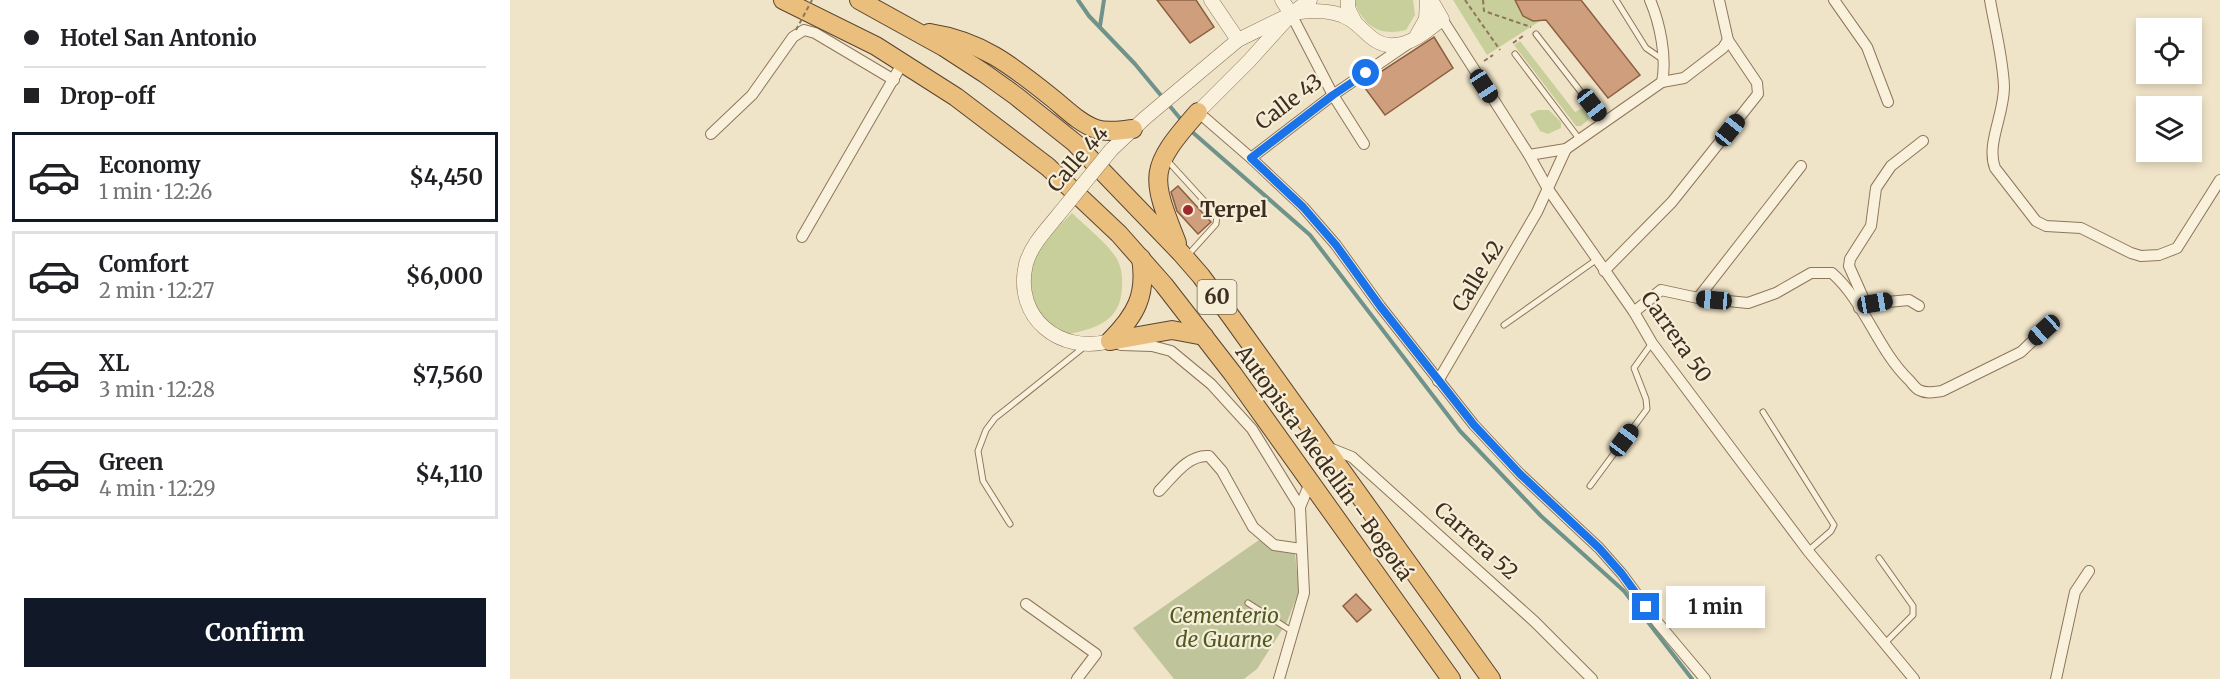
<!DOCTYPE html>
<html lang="en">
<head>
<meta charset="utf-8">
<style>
	body { margin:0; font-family:Merriweather,serif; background:#f6f6f6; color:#202124; height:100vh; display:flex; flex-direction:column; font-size:22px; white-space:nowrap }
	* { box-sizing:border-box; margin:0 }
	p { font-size:20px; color:#757577 }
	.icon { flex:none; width:33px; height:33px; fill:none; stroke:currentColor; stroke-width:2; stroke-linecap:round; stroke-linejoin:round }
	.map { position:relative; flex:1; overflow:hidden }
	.side { display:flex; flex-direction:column; background:#fff; width:510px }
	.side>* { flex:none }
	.guide { display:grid; align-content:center; height:132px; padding:0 24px; background:#fff }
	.controls { position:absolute; left:1626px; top:18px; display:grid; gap:12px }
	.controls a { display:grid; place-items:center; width:66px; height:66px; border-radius:0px; background:#fff; box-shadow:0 3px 9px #0003; font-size:30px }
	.end { position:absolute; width:27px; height:27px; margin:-14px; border:8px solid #1a73e8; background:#fff; box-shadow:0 0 0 3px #fff }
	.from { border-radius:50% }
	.bubble { position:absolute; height:42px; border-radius:0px; background:#fff; box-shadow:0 3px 9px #0003; font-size:20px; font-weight:700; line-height:42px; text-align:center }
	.car { position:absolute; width:18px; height:36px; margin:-18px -9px; border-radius:8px; box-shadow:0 0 4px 2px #0007; background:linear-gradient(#222 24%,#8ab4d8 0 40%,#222 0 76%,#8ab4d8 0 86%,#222 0) }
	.guide b { display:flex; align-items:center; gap:21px; height:57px; font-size:22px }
	.guide b+b { border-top:2px solid #e0e0e0 }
	.guide i { width:15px; height:15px; background:#202124 }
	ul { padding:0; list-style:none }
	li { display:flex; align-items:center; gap:18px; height:90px; margin:0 12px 9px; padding:0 12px; border:3px solid #e0e0e0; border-radius:0px }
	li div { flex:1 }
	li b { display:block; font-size:22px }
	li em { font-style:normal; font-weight:700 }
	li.selected { border-color:#111827 }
	li>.icon { width:54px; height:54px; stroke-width:1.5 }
	.button { display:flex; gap:12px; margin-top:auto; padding:12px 24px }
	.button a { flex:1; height:69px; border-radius:0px; background:#111827; color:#fff; font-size:24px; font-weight:700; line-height:69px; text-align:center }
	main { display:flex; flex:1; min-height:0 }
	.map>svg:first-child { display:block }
	.green { fill:#c9cf9b }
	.cemetery { fill:#bfc49a }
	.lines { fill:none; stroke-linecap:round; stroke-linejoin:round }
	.stream { stroke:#6f938a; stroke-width:4 }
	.building { fill:#cf9f7d; stroke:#8d5f41; stroke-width:1.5 }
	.service-casing { stroke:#8d765c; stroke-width:7 }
	.minor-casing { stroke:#8d765c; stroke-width:12 }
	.tertiary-casing { stroke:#8d765c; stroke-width:15 }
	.trunk-casing { stroke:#5b4430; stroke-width:20 }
	.path { stroke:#8d765c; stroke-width:2; stroke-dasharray:4.5 3; stroke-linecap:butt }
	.service { stroke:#faf1dc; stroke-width:5 }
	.minor { stroke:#faf1dc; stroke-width:10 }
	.tertiary { stroke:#faf1dc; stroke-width:14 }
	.trunk { stroke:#eabe7c; stroke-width:18 }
	.tertiary-bridge-casing { stroke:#8d765c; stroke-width:15; stroke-linecap:butt }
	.path-bridge { stroke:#8d765c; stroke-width:2; stroke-dasharray:4.5 3; stroke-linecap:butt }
	.tertiary-bridge { stroke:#faf1dc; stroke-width:14 }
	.route { stroke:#1a73e8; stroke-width:8 }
	.poi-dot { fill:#9e2a2b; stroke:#f7eed8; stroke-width:2 }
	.labels { text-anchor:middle; stroke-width:4.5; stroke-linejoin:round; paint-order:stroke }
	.shield { fill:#f7eed8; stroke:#756857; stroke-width:1.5 }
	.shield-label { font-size:20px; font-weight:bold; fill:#3d2e20 }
	.street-label { font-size:21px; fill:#3d2e20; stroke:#f7eed8 }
	.poi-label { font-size:21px; font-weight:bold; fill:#3d2e20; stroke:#f7eed8; text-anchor:start }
	.park-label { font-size:21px; font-style:italic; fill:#4d5a26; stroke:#f7eed8 }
</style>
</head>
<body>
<main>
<section class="side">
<div class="guide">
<b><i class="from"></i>Hotel San Antonio</b>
<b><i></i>Drop-off</b>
</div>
<ul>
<li class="selected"><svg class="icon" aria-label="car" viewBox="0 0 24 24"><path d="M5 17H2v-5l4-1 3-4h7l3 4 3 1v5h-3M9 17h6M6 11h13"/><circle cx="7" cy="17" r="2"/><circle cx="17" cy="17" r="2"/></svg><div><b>Economy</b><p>1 min · 12:26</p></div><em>$4,450</em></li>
<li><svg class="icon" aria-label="car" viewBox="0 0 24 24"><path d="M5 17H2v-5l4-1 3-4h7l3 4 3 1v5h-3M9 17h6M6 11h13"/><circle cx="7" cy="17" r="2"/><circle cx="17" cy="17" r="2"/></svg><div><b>Comfort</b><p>2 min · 12:27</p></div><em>$6,000</em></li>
<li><svg class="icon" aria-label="car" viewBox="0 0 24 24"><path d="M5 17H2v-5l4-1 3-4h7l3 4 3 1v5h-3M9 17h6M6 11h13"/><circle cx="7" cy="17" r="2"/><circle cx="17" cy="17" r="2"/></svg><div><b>XL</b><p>3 min · 12:28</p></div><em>$7,560</em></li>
<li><svg class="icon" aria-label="car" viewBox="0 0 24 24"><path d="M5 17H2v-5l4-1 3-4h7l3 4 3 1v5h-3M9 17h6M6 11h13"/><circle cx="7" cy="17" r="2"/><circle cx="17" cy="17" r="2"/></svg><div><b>Green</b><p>4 min · 12:29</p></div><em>$4,110</em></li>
</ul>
<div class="button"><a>Confirm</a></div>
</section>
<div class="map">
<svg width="1710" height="679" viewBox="0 0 1710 679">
	<rect width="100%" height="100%" fill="#f0e4c8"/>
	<g class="green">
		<path d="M846,0H903L905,15L896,30C870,36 856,28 845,4Z"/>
		<polygon points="943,0 1007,0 1013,16 1023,21 1030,21 977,55"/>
		<polygon points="1010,41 1065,112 1073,108 1078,113 1079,119 1071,126 1066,126 1004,45"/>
		<polygon points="1028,110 1039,110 1051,122 1051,128 1038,134 1030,131 1020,114"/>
		<path d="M562,213C574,225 596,242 605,256C611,264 613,277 612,287C611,321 587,328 559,334L530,318L520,294L519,272L529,246Z"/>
	</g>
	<polygon class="cemetery" points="749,540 762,550 785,554 789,591 777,622 747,669 734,679 664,679 623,628"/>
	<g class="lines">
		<g class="stream">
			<polyline points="568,0 579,16 625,64 673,122"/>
			<polyline points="590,26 594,0"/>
			<polyline points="680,130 800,235 950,431 1031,516 1114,591 1182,679"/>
		</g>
	</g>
	<g class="building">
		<polygon points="647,0 686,0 704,27 680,43"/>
		<polygon points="1005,0 1071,0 1130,75 1098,98 1036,20 1023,21 1013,16"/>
		<polygon points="924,37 943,68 875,115 852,84"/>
		<polygon points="668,186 701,222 688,234 667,211 661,192"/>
		<polygon points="846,594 861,610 847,622 833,606"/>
	</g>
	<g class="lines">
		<defs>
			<g id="service">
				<polyline points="1106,0 1136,48 1152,59"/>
				<polyline points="1026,34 1095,123"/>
				<polyline points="1005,54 1070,140"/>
				<polyline points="656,159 707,215 706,224 678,255"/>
				<polyline points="994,325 1086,260"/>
				<polyline points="1253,412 1324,525 1321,531 1298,551"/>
				<polyline points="1080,486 1137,409 1136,399 1124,368 1142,343"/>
				<polyline points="500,524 473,481 468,451 476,430 485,418 499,407 574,347"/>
				<polyline points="1369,558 1403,606 1403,615 1374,644"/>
				<polyline points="738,603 783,632"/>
			</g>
			<g id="minor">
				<polyline points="1324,0 1357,47 1378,102"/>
				<path d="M1480,0C1485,29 1493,58 1494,87C1494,115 1476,144 1485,168L1526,221L1536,226L1571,228L1621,253L1631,256L1649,255L1667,248L1710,180"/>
				<polyline points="781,14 823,95 854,144"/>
				<polyline points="932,19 1019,155 1038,189 1124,312 1142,343 1298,551 1404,679"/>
				<polyline points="1152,82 1174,78 1213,48 1218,40"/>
				<polyline points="688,112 741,158 793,207 826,245 870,306 964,425 1010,474 1089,548 1112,574 1148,623 1195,679"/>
				<polyline points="201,134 242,95 283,37 294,30 305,33 384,80"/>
				<path d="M1019,155L1056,149L1152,82C1157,58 1150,23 1140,0"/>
				<polyline points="741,158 823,95 899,43"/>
				<polyline points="292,237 392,64"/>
				<polyline points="1094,271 1162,202 1248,94 1247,83 1218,40 1209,0"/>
				<polyline points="1188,298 1291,166"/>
				<polyline points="1356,304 1399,300 1409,306"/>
				<polyline points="1349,308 1356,304 1339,266 1340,259 1361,226 1366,188 1381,166 1413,141"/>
				<path d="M1124,312L1151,290L1188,298L1238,303L1266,293L1301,273H1322C1355,302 1367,349 1399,380C1402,383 1405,388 1409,390C1416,394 1424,392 1432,391L1511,352L1534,330"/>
				<polyline points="611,345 642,346 661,351 701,384 742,429 790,507"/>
				<polyline points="928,381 1027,212 1056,149"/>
				<polyline points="817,447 842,457 1025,622 1082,679"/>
				<path d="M649,491C663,477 678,454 699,456L712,471L743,527L764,545L791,549"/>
				<polyline points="516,604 586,654 567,679"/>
				<polyline points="769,679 794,593 790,507 800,483"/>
				<polyline points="1546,679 1565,592 1579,571"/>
			</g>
			<g id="tertiary">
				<polyline points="701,0 728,40"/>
				<polyline points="772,0 781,14"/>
				<polyline points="838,0 838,8 845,22"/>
				<path d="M783,13C802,10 824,9 841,20C855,29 864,47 884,45C903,44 918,30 932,19L921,0"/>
				<polyline points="907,35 916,19 917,0"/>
				<polyline points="688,112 739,61 776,20"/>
				<polyline points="601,150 635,118 728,40 781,14 800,0"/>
				<path d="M549,214C537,229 521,245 516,264C503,318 551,355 600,341"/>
			</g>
			<g id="trunk">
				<polyline points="273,0 366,46 446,97 538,167 609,234 654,285 723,374 941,679"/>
				<polyline points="349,0 434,47 474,73 506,96 565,143 671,253 691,276 722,318 981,679"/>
				<path d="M419,33C471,41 501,65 541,97C555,108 569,123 586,129C598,133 611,130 623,129"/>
				<path d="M667,243C640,175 638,169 688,112"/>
				<polyline points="600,341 662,330 694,336"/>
				<path d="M600,341C626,315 637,295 631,258"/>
			</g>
		</defs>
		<use href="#service" class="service-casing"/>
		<use href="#minor" class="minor-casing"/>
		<use href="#tertiary" class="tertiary-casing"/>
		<use href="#trunk" class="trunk-casing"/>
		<g class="path">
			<polyline points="955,0 990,50"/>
			<polyline points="973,0 974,11 1021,27"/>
			<polyline points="1003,43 1013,36"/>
			<polyline points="974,61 983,55"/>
		</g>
		<use href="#service" class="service"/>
		<use href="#minor" class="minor"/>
		<use href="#tertiary" class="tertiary"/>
		<use href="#trunk" class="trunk"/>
		<defs>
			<polyline id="tertiary-bridge" points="549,214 601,150"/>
		</defs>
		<use href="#tertiary-bridge" class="tertiary-bridge-casing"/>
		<polyline class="path-bridge" points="286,30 302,0"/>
		<use href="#tertiary-bridge" class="tertiary-bridge"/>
	</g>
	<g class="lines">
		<polyline class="route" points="856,73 823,95 741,158 793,207 826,245 870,306 964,425 1010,474 1089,548 1112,574 1136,607"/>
	</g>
	<circle class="poi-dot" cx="678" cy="210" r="6"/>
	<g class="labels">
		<rect class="shield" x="687.5" y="280" width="39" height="34" rx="4.5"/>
		<g class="shield-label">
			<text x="707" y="304">60</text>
		</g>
		<g class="street-label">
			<text transform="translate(779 102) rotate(-37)" y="7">Calle 43</text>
			<text transform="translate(568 159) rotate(-49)" y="7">Calle 44</text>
			<text transform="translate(968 276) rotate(-59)" y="7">Calle 42</text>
			<text transform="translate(1166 337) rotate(55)" y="7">Carrera 50</text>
			<text transform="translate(814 463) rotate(54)" y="7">Autopista Medellín - Bogotá</text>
			<text transform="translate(966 541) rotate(42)" y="7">Carrera 52</text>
		</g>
		<g class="poi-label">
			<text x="690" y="217">Terpel</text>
		</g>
		<g class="park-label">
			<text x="714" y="623">Cementerio<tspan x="714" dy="24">de Guarne</tspan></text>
		</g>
	</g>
</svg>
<div class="controls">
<a><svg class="icon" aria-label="locate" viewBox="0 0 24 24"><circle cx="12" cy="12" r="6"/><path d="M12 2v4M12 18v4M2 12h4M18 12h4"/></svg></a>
<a><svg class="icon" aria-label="layers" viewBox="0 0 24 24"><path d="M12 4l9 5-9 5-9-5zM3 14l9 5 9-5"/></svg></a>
</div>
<i class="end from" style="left:856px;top:73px"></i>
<i class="end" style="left:1136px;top:607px"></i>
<div class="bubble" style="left:1156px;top:586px;width:99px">1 min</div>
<i class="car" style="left:974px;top:86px;rotate:147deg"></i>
<i class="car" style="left:1082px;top:105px;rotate:142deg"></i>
<i class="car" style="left:1220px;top:130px;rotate:39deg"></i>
<i class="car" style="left:1204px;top:300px;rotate:275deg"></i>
<i class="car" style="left:1365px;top:303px;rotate:80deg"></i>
<i class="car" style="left:1534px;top:330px;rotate:228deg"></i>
<i class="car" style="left:1114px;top:440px;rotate:37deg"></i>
</div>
</main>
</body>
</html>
